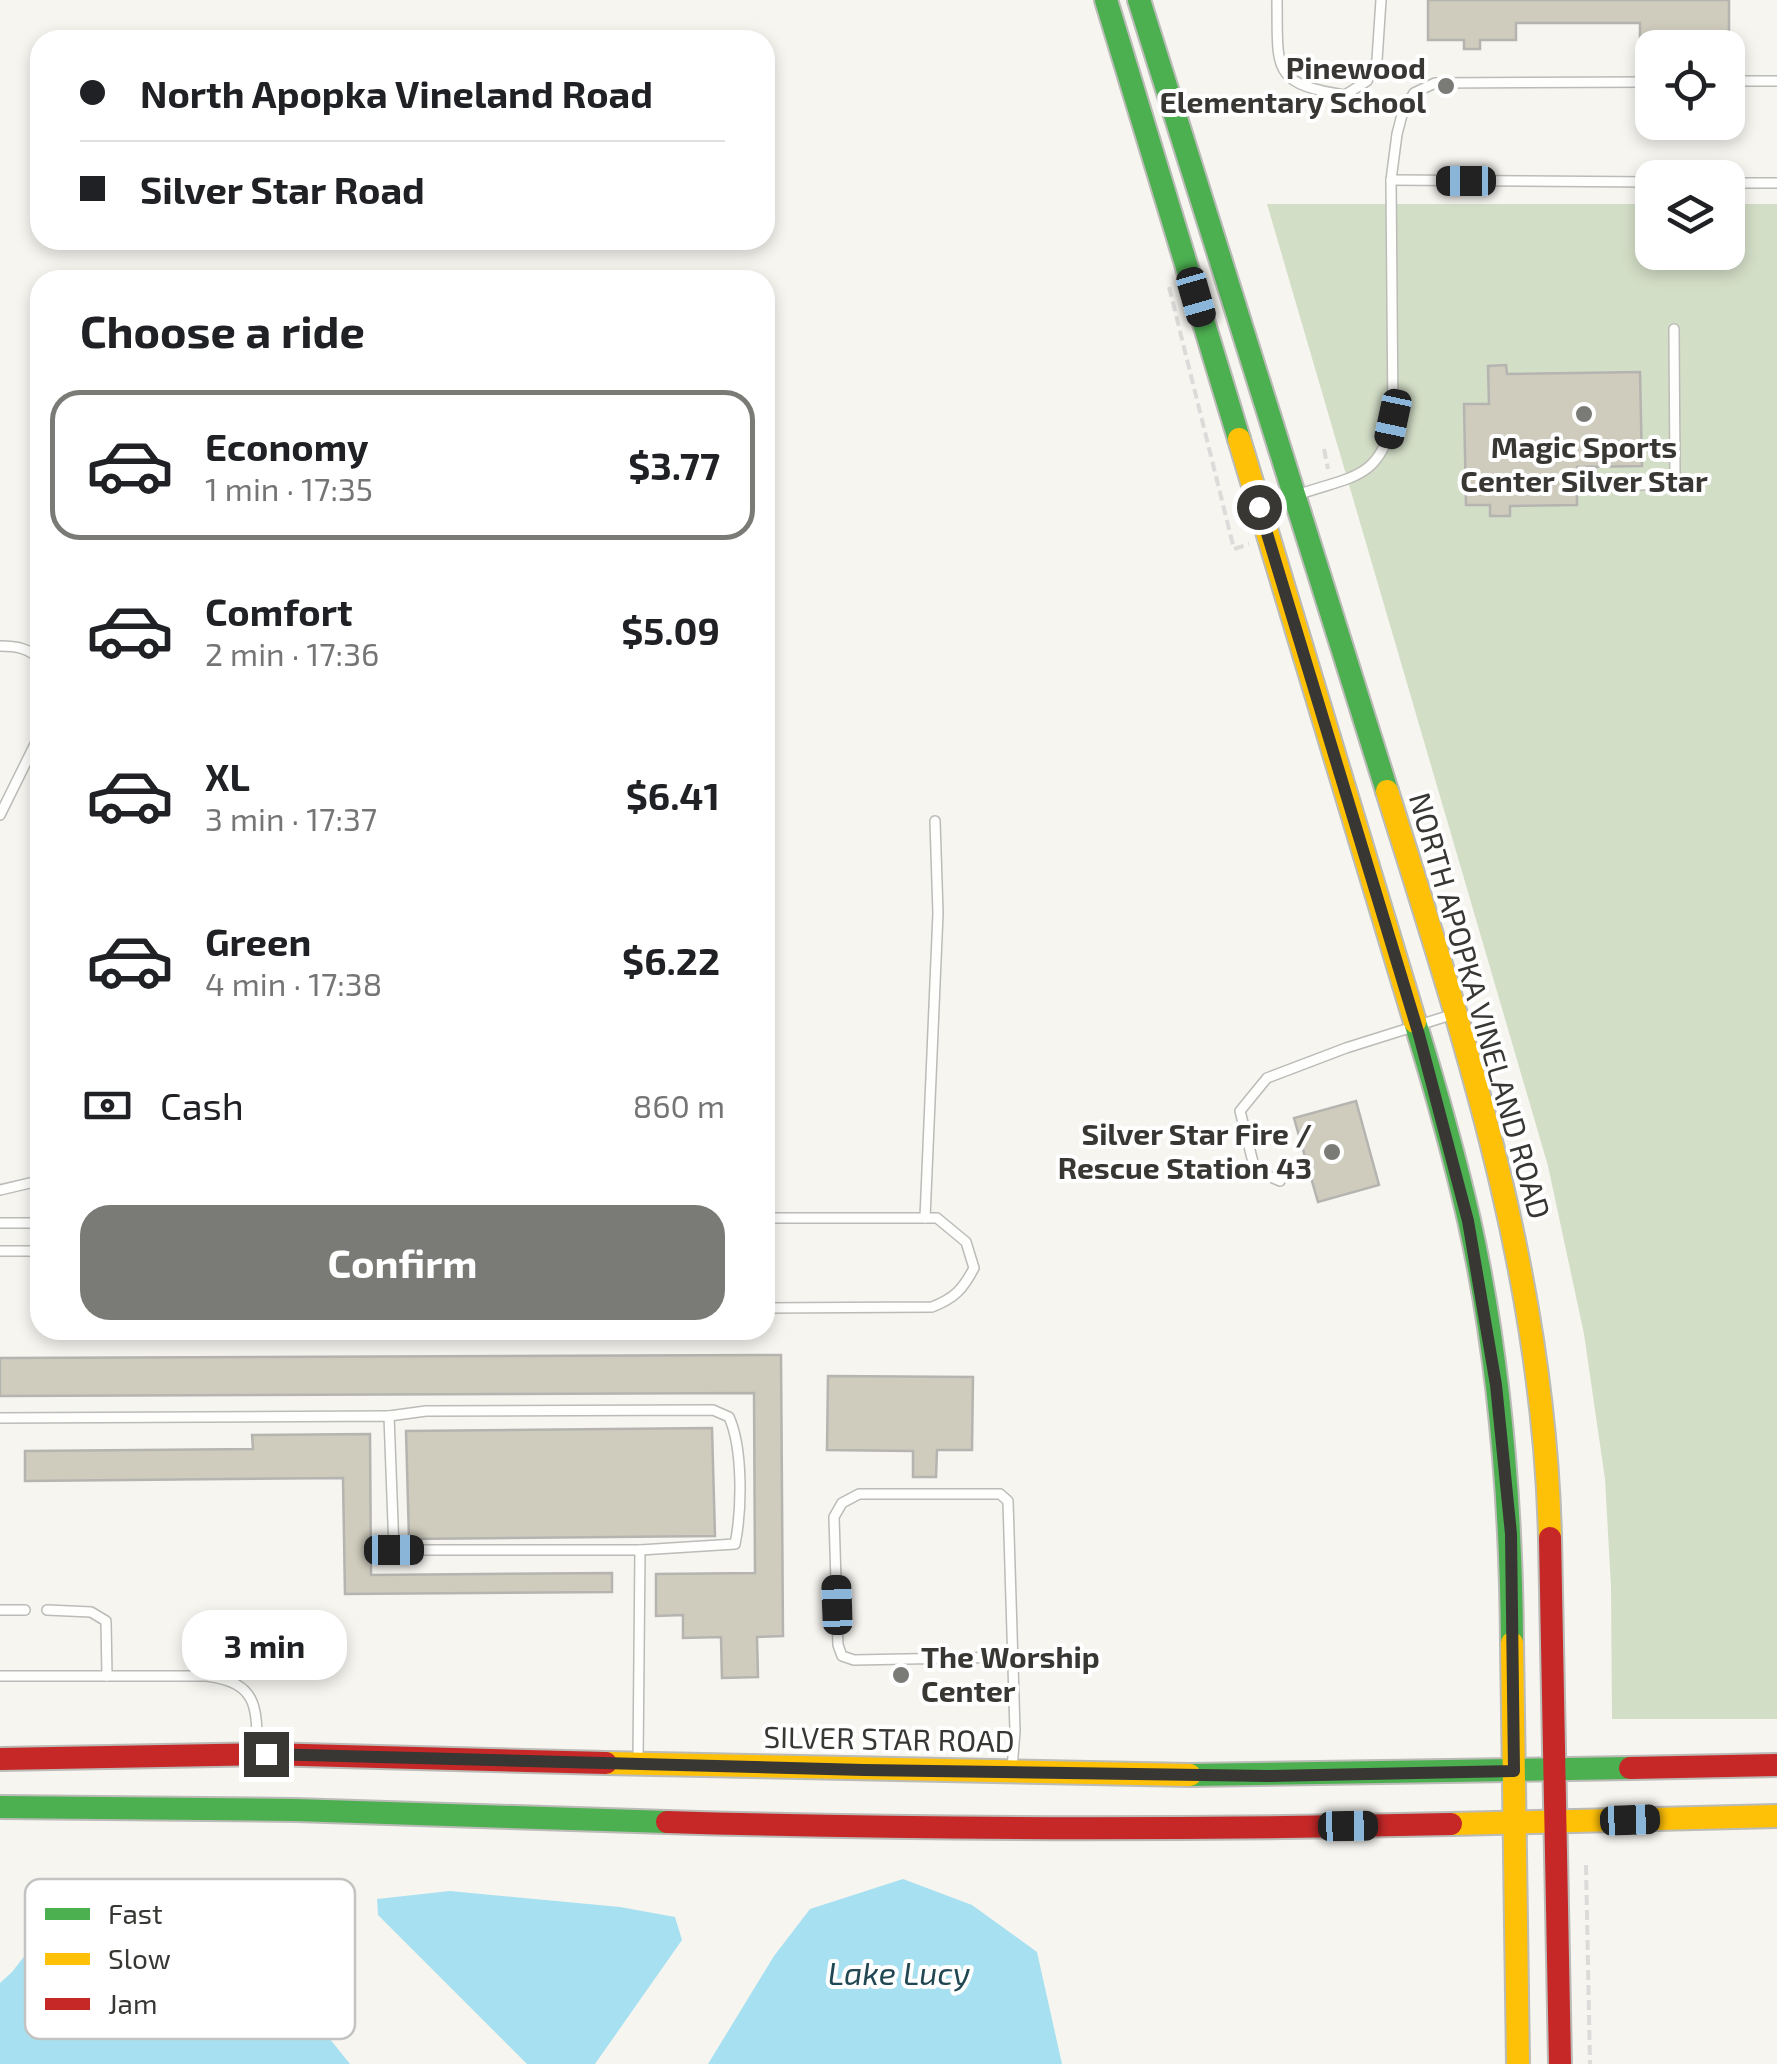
<!DOCTYPE html>
<html lang="en">
<head>
<meta charset="utf-8">
<style>
	body { margin:0; font-family:"Exo 2",sans-serif; background:#f6f6f6; color:#202124; height:100vh; display:flex; flex-direction:column; font-size:38px; white-space:nowrap }
	* { box-sizing:border-box; margin:0 }
	p { font-size:32px; color:#757577 }
	.icon { flex:none; width:55px; height:55px; fill:none; stroke:currentColor; stroke-width:2; stroke-linecap:round; stroke-linejoin:round }
	.map { position:relative; flex:1; overflow:hidden }
	.details { position:absolute; left:30px; top:270px; width:745px; height:1070px; display:flex; flex-direction:column; background:#fff; border-radius:30px; box-shadow:0 5px 15px #0003 }
	.details>* { flex:none }
	.guide { position:absolute; left:30px; top:30px; width:745px; height:220px; border-radius:30px; box-shadow:0 5px 15px #0003; display:grid; align-content:center; height:220px; padding:0 50px; background:#fff }
	.controls { position:absolute; left:1635px; top:30px; display:grid; gap:20px }
	.controls a { display:grid; place-items:center; width:110px; height:110px; border-radius:20px; background:#fff; box-shadow:0 5px 15px #0003; font-size:50px }
	.end { position:absolute; width:45px; height:45px; margin:-22px; border:12px solid #383734; background:#fff; box-shadow:0 0 0 5px #fff }
	.from { border-radius:50% }
	.bubble { position:absolute; height:70px; border-radius:30px; background:#fff; box-shadow:0 5px 15px #0003; font-size:32px; font-weight:700; line-height:70px; text-align:center }
	.car { position:absolute; width:30px; height:60px; margin:-30px -15px; border-radius:12px; box-shadow:0 0 8px 2px #0007; background:linear-gradient(#222 24%,#8ab4d8 0 40%,#222 0 76%,#8ab4d8 0 86%,#222 0) }
	.guide b { display:flex; align-items:center; gap:35px; height:95px; font-size:38px }
	.guide b+b { border-top:2px solid #e0e0e0 }
	.guide i { width:25px; height:25px; background:#202124 }
	ul { padding:0; list-style:none }
	li { display:flex; align-items:center; gap:30px; height:150px; margin:0 20px 15px; padding:0 30px; border:5px solid transparent; border-radius:30px }
	li div { flex:1 }
	li b { display:block; font-size:38px }
	li em { font-style:normal; font-weight:700 }
	li.selected { border-color:#7a7a76 }
	li>.icon { width:90px; height:90px; stroke-width:1.5 }
	h2 { padding:0 50px; font-size:45px; line-height:120px }
	.pay { display:flex; align-items:center; gap:25px; height:110px; padding:0 50px; font-size:38px }
	.pay p { margin-inline-start:auto }
	.cta { display:flex; gap:20px; margin-top:auto; padding:20px 50px }
	.cta a { flex:1; height:115px; border-radius:30px; background:#7a7a76; color:#fff; font-size:40px; font-weight:700; line-height:115px; text-align:center }
	.map>svg:first-child { display:block }
	.green { fill:#d3dec7 }
	.water { fill:#a7e1f1 }
	.building { fill:#cfccbd; stroke:#b5b4b0; stroke-width:2.5 }
	.lines { fill:none; stroke-linecap:round; stroke-linejoin:round }
	.lane-casing { stroke:#bbbbb7; stroke-width:12 }
	.street-casing { stroke:#bbbbb7; stroke-width:21 }
	.fast-casing { stroke:#bbbbb7; stroke-width:26 }
	.slow-casing { stroke:#bbbbb7; stroke-width:26 }
	.jam-casing { stroke:#bbbbb7; stroke-width:26 }
	.path { stroke:#dbdbd9; stroke-width:4; stroke-dasharray:10 5; stroke-linecap:butt }
	.lane { stroke:#fefefd; stroke-width:9 }
	.street { stroke:#fefefd; stroke-width:18 }
	.fast { stroke:#4caf50; stroke-width:22 }
	.slow { stroke:#ffc107; stroke-width:22 }
	.jam { stroke:#c62828; stroke-width:22 }
	.route { stroke:#383734; stroke-width:12 }
	.poi-dot { fill:#7a7a76; stroke:#fff; stroke-width:4 }
	.labels { text-anchor:middle; stroke-width:8; stroke-linejoin:round; paint-order:stroke }
	.poi-label { font-size:30px; font-weight:bold; fill:#383734; stroke:#fff; text-anchor:end }
	.street-label { font-size:30px; fill:#383734; stroke:#fff }
	.water-label { font-size:32px; font-style:italic; fill:#204752; stroke:#fff }
	.key { fill:#fff; stroke:#c3c3c2; stroke-width:2.5 }
	.key-label { font-size:28px; fill:#383734 }
</style>
</head>
<body>
<div class="map">
<svg width="1777" height="2064" viewBox="0 0 1777 2064">
	<rect width="100%" height="100%" fill="#f6f5f0"/>
	<polygon class="green" points="1267,204 1652,204 1652,252 1728,252 1728,204 1777,204 1777,1719 1612,1719 1611,1587 1605,1479 1584,1334 1548,1166"/>
	<g class="water">
		<polygon points="903,1879 972,1905 1037,1952 1062,2064 708,2064 774,1956 810,1909"/>
		<polygon points="81,1884 145,1905 224,1907 350,2064 0,2064 0,1983 12,1972"/>
		<polygon points="450,1891 620,1907 675,1917 682,1940 595,2064 527,2064 378,1915 377,1899"/>
	</g>
	<g class="building">
		<polygon points="1428,0 1729,0 1729,37 1693,38 1693,47 1676,47 1676,38 1640,38 1640,23 1516,23 1516,40 1480,40 1480,49 1464,49 1464,40 1428,40"/>
		<polygon points="1506,365 1507,374 1640,372 1642,466 1577,467 1577,505 1510,506 1510,516 1490,516 1490,505 1466,505 1464,404 1489,404 1488,366"/>
		<polygon points="1356,1101 1379,1185 1318,1202 1294,1118"/>
		<polygon points="781,1355 783,1636 757,1637 758,1677 722,1678 721,1637 683,1638 683,1615 656,1616 656,1574 755,1573 754,1393 0,1396 0,1358"/>
		<polygon points="828,1376 973,1377 972,1450 937,1450 936,1477 913,1477 913,1451 827,1450"/>
		<polygon points="712,1428 715,1536 409,1539 406,1431"/>
		<polygon points="370,1434 371,1575 612,1573 612,1592 345,1594 343,1478 25,1481 25,1451 253,1449 252,1435"/>
	</g>
	<g class="lines">
		<defs>
			<g id="lane">
				<path d="M1277,0C1278,68 1270,84 1345,95L1367,81L1377,60L1381,0"/>
				<polyline points="1728,81 1777,81"/>
				<polyline points="1391,180 1652,182"/>
				<polyline points="1728,183 1777,183"/>
				<polyline points="1599,488 1668,483 1675,475 1674,329"/>
				<path d="M1297,495C1351,476 1380,480 1393,419L1391,180L1397,134L1403,111L1414,93L1435,83L1652,82"/>
				<path d="M0,646C15,646 31,648 40,661"/>
				<polyline points="0,815 40,734"/>
				<polyline points="1280,1181 1255,1170 1240,1111 1267,1078 1346,1048 1454,1014"/>
				<polyline points="0,1190 34,1182 40,1174"/>
				<path d="M765,1218H937L966,1242L974,1268C963,1289 955,1298 932,1307L765,1308"/>
				<polyline points="925,1218 938,913 935,821"/>
				<polyline points="0,1223 40,1223"/>
				<polyline points="0,1251 30,1251 40,1255"/>
				<path d="M389,1416L426,1411L713,1410L729,1417C743,1448 742,1510 735,1544L640,1550"/>
				<polyline points="0,1418 389,1416 394,1550 640,1550 638,1761"/>
				<polyline points="0,1610 25,1610"/>
				<polyline points="47,1610 91,1612 106,1621 107,1676"/>
				<polyline points="1011,1657 854,1660 842,1656 838,1645 834,1517 842,1503 859,1494 1000,1494 1008,1501 1015,1731 1012,1769"/>
				<path d="M0,1676H207C258,1683 257,1707 257,1752"/>
			</g>
			<polyline id="street" points="1259,507 1295,496"/>
			<g id="fast">
				<polyline points="1106,0 1239,439"/>
				<polyline points="1139,0 1387,791"/>
				<path d="M1415,1022C1435,1087 1454,1154 1469,1220C1500,1358 1511,1502 1512,1643"/>
				<polyline points="1190,1775 1630,1768"/>
				<polyline points="0,1807 295,1810 667,1822"/>
			</g>
			<g id="slow">
				<polyline points="1239,439 1415,1022"/>
				<path d="M1387,791C1465,1040 1544,1275 1550,1538"/>
				<polyline points="1512,1643 1518,2064"/>
				<polyline points="606,1763 1190,1775"/>
				<polyline points="1451,1824 1777,1816"/>
			</g>
			<g id="jam">
				<polyline points="1550,1538 1560,2064"/>
				<polyline points="0,1759 266,1754 606,1763"/>
				<polyline points="1630,1768 1777,1765"/>
				<path d="M667,1822C928,1830 1190,1830 1451,1824"/>
			</g>
		</defs>
		<use href="#lane" class="lane-casing"/>
		<use href="#street" class="street-casing"/>
		<use href="#fast" class="fast-casing"/>
		<use href="#slow" class="slow-casing"/>
		<use href="#jam" class="jam-casing"/>
		<g class="path">
			<polyline points="1169,287 1234,549 1249,544"/>
			<polyline points="1324,449 1328,469"/>
			<polyline points="1586,1865 1590,2064"/>
		</g>
		<use href="#lane" class="lane"/>
		<use href="#street" class="street"/>
		<use href="#fast" class="fast"/>
		<use href="#slow" class="slow"/>
		<use href="#jam" class="jam"/>
	</g>
	<g class="lines">
		<polyline class="route" points="266,1754 864,1770 1269,1776 1514,1771 1511,1534 1496,1385 1468,1221 1419,1035 1259,507"/>
	</g>
	<g class="poi-dot">
		<circle cx="1446" cy="86" r="10"/>
		<circle cx="1584" cy="414" r="10"/>
		<circle cx="1332" cy="1152" r="10"/>
		<circle cx="901" cy="1675" r="10"/>
	</g>
	<g class="labels">
		<g class="poi-label">
			<text x="1426" y="79">Pinewood<tspan x="1426" dy="34">Elementary School</tspan></text>
			<text x="1584" y="458" text-anchor="middle">Magic Sports<tspan x="1584" dy="34">Center Silver Star</tspan></text>
			<text x="1312" y="1145">Silver Star Fire /<tspan x="1312" dy="34">Rescue Station 43</tspan></text>
			<text x="921" y="1668" text-anchor="start">The Worship<tspan x="921" dy="34">Center</tspan></text>
		</g>
		<g class="street-label">
			<text transform="translate(1479 1006) rotate(74)" y="10">NORTH APOPKA VINELAND ROAD</text>
			<text transform="translate(889 1740) rotate(1)" y="10">SILVER STAR ROAD</text>
		</g>
		<g class="water-label">
			<text x="899" y="1985">Lake Lucy</text>
		</g>
	</g>
	<rect x="25" y="1879" width="330" height="160" rx="15" class="key"/>
	<rect x="45" y="1908" width="45" height="12" fill="#4caf50"/>
	<rect x="45" y="1953" width="45" height="12" fill="#ffc107"/>
	<rect x="45" y="1998" width="45" height="12" fill="#c62828"/>
	<g class="key-label">
		<text x="108" y="1924">Fast</text>
		<text x="108" y="1969">Slow</text>
		<text x="108" y="2014">Jam</text>
	</g>
</svg>
<div class="controls">
<a><svg class="icon" aria-label="locate" viewBox="0 0 24 24"><circle cx="12" cy="12" r="6"/><path d="M12 2v4M12 18v4M2 12h4M18 12h4"/></svg></a>
<a><svg class="icon" aria-label="layers" viewBox="0 0 24 24"><path d="M12 4l9 5-9 5-9-5zM3 14l9 5 9-5"/></svg></a>
</div>
<i class="end from" style="left:1259px;top:507px"></i>
<i class="end" style="left:266px;top:1754px"></i>
<div class="bubble" style="left:182px;top:1610px;width:165px">3 min</div>
<i class="car" style="left:1466px;top:181px;rotate:270deg"></i>
<i class="car" style="left:1196px;top:297px;rotate:164deg"></i>
<i class="car" style="left:1393px;top:419px;rotate:192deg"></i>
<i class="car" style="left:394px;top:1550px;rotate:90deg"></i>
<i class="car" style="left:837px;top:1605px;rotate:358deg"></i>
<i class="car" style="left:1630px;top:1820px;rotate:88deg"></i>
<i class="car" style="left:1348px;top:1826px;rotate:89deg"></i>
<div class="guide">
<b><i class="from"></i>North Apopka Vineland Road</b>
<b><i></i>Silver Star Road</b>
</div>
<section class="details">
<h2>Choose a ride</h2>
<ul>
<li class="selected"><svg class="icon" aria-label="car" viewBox="0 0 24 24"><path d="M5 17H2v-5l4-1 3-4h7l3 4 3 1v5h-3M9 17h6M6 11h13"/><circle cx="7" cy="17" r="2"/><circle cx="17" cy="17" r="2"/></svg><div><b>Economy</b><p>1 min · 17:35</p></div><em>$3.77</em></li>
<li><svg class="icon" aria-label="car" viewBox="0 0 24 24"><path d="M5 17H2v-5l4-1 3-4h7l3 4 3 1v5h-3M9 17h6M6 11h13"/><circle cx="7" cy="17" r="2"/><circle cx="17" cy="17" r="2"/></svg><div><b>Comfort</b><p>2 min · 17:36</p></div><em>$5.09</em></li>
<li><svg class="icon" aria-label="car" viewBox="0 0 24 24"><path d="M5 17H2v-5l4-1 3-4h7l3 4 3 1v5h-3M9 17h6M6 11h13"/><circle cx="7" cy="17" r="2"/><circle cx="17" cy="17" r="2"/></svg><div><b>XL</b><p>3 min · 17:37</p></div><em>$6.41</em></li>
<li><svg class="icon" aria-label="car" viewBox="0 0 24 24"><path d="M5 17H2v-5l4-1 3-4h7l3 4 3 1v5h-3M9 17h6M6 11h13"/><circle cx="7" cy="17" r="2"/><circle cx="17" cy="17" r="2"/></svg><div><b>Green</b><p>4 min · 17:38</p></div><em>$6.22</em></li>
</ul>
<div class="pay"><svg class="icon" aria-label="cash" viewBox="0 0 24 24"><path d="M3 7h18v10H3z"/><circle cx="12" cy="12" r="2"/></svg>Cash<p>860 m</p></div>
<div class="cta"><a>Confirm</a></div>
</section>
</div>
</body>
</html>
